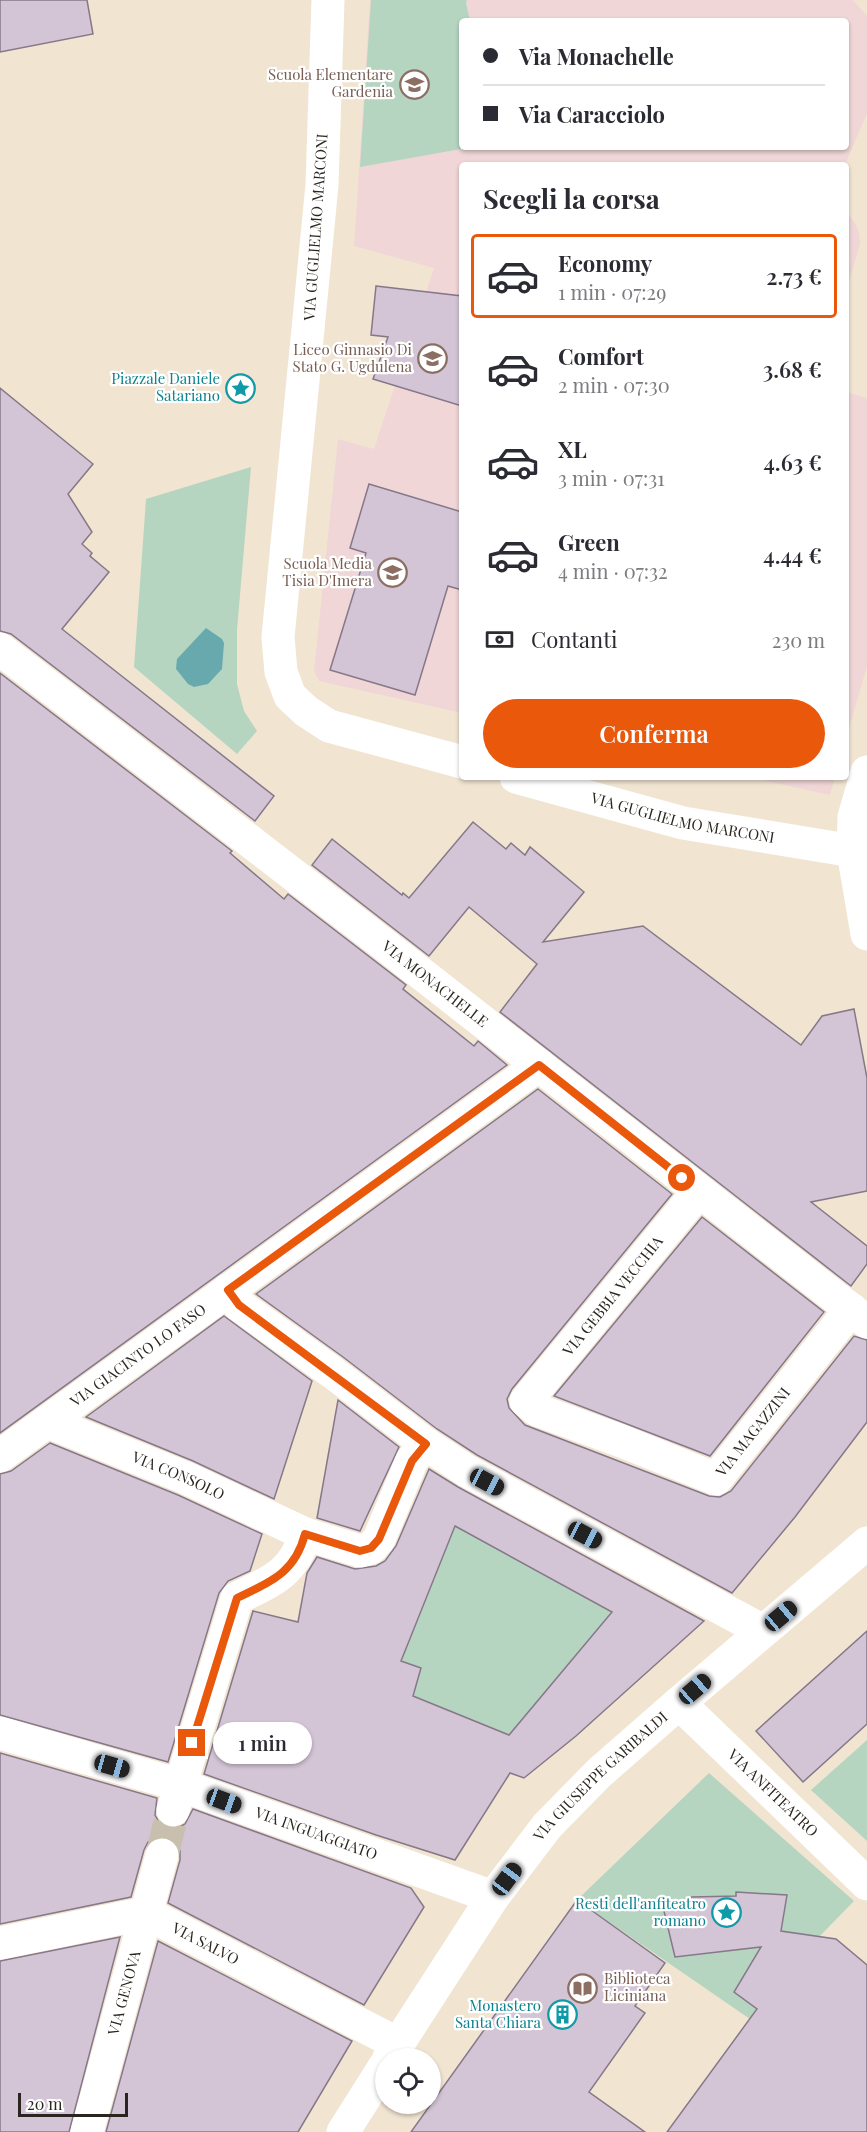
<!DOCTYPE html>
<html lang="it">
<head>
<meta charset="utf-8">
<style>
	body { margin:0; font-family:"Playfair Display",serif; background:#f2f2f3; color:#2b2b33; height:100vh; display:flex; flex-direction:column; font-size:22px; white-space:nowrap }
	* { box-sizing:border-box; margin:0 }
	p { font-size:20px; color:#7c7c81 }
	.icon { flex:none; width:33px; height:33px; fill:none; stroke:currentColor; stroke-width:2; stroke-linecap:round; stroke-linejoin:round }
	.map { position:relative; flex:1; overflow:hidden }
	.panel { position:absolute; left:459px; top:162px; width:390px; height:618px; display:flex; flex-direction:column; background:#fff; border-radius:6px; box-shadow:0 2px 4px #0004 }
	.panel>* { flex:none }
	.guide { position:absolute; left:459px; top:18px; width:390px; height:132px; border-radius:6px; box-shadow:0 2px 4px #0004; display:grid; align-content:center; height:132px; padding:0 24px; background:#fff }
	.tools { position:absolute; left:375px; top:2048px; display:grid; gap:12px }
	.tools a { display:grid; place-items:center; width:66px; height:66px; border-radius:50%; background:#fff; box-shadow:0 2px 4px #0004; font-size:30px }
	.scale { position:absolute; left:18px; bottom:15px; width:110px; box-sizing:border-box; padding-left:6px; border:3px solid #2a261f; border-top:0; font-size:16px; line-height:21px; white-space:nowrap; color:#2a261f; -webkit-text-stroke:4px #fff; paint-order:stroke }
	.end { position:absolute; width:27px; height:27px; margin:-14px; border:8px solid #ea580c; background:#fff; box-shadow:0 0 0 3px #fff }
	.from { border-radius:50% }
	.bubble { position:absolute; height:42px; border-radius:21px; background:#fff; box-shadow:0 2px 4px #0004; font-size:20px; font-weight:600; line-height:42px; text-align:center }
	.car { position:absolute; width:18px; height:36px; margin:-18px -9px; border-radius:8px; box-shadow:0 0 4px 2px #0007; background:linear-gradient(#222 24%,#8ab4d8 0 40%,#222 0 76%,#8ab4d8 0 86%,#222 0) }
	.guide b { display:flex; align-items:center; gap:21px; height:57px; font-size:22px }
	.guide b+b { border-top:2px solid #e1e1e2 }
	.guide i { width:15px; height:15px; background:#2b2b33 }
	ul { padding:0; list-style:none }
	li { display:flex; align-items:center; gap:18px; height:84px; margin:0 12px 9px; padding:0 12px; border:3px solid transparent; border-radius:6px }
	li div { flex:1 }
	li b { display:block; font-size:22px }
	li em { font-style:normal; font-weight:600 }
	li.current { border-color:#ea580c }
	li>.icon { width:54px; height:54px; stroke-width:1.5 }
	h2 { padding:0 24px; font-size:27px; line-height:72px }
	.pay { display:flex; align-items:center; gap:15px; height:66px; padding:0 24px; font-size:22px }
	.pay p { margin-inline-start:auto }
	.primary-button { display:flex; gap:12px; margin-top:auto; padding:12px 24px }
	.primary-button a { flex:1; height:69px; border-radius:36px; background:#ea580c; color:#fff; font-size:24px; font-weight:600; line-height:69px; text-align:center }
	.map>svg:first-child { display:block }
	.education { fill:#f0d6d6; fill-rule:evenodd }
	.green { fill:#b5d5c1 }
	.water { fill:#68a9ae }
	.building { fill:#d3c4d6; stroke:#867888; stroke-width:1.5; fill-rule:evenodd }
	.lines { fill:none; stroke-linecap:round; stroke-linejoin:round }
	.minor-tunnel { stroke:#c9bfae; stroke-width:33; stroke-dasharray:33 16; stroke-linecap:butt }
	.minor { stroke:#fff; stroke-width:33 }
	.tertiary { stroke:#fff; stroke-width:33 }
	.route { stroke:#ea580c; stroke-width:8 }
	.labels { text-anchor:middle; stroke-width:4.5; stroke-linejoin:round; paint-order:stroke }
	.education-label { font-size:15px; fill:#785e54; stroke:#fff; text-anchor:end }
	.street-label { font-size:15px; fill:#2a261f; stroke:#fff }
	.culture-label { font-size:15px; fill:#0d838f; stroke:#fff; text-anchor:end }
</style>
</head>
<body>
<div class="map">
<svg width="867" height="2132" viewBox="0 0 867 2132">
	<rect width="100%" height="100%" fill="#f1e5d2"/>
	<g class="education">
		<path d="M370,0H853L867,16V113L845,165H462V713L319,681L314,671L338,439L374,449L434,268L354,246ZM462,21H846V147H462Z"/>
		<polygon points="846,211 855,223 859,233 860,244 846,292"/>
		<polygon points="846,392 867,398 867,666 846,739"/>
		<polygon points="749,777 835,777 830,795"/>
	</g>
	<g class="green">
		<polygon points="371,0 467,0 466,3 470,21 462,21 462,147 472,147 360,167"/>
		<polygon points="251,467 237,630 237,684 244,711 257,731 237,754 134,667 146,499"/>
		<polygon points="455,1526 612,1612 509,1735 413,1696 381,1655 419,1617"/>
		<polygon points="867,1740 867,1841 811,1790"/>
		<polygon points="709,1773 854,1901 781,1976 763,2028 577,1900"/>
	</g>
	<polygon class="water" points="206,628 222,639 224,643 222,669 208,684 194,687 188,684 176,669 177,659"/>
	<g class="building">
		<polygon points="0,0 87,0 93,34 0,52"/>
		<polygon points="376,286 462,296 462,406 373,379 388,337 371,335"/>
		<polygon points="0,388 93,464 68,494 92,532 82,544 92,553 90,556 109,572 62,629 274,796 255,821 11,634 0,631"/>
		<polygon points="369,484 462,512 462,590 448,586 415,695 330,670 366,553 350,548"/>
		<polygon points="0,673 232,851 230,853 284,899 288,894 406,985 403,989 474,1046 478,1041 507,1065 0,1433"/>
		<polygon points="473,822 506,849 511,843 525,855 530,847 584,892 543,942 643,926 801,1045 822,1016 854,1009 867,1078 867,1191 811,1202 867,1246 867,1264 851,1286 500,1012 537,964 469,907 429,956 312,865 332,839 402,895 403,893 409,898"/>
		<polygon points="538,1089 672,1194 512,1389 507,1399 509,1408 525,1425 709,1496 720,1497 731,1491 854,1336 867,1340 867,1422 795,1517 732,1593 477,1455 437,1429 343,1357 256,1294"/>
		<polygon points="702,1217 824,1312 710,1456 554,1396"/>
		<polygon points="224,1316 312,1381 274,1499 193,1461 86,1417"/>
		<polygon points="338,1400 399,1447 360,1531 317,1518"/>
		<polygon points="50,1443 178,1495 262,1534 250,1571 228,1581 219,1593 168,1762 0,1715 0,1474 11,1471"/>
		<path d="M429,1469L458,1487L704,1621L576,1736L524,1778L510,1773L455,1860L376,1835L204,1774L253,1611L298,1622L307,1573L317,1557L355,1569L376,1566L385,1561L396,1546ZM455,1526L612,1612L509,1735L413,1696L421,1668L401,1661Z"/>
		<polygon points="867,1631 867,1724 803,1782 756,1731"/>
		<polygon points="0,1753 157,1798 155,1815 159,1822 167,1828 177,1828 185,1824 193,1809 411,1888 424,1907 364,2005 168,1903 180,1860 180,1851 176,1842 166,1837 157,1837 148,1842 144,1850 131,1897 0,1924"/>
		<polygon points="736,1892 787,1895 781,1931 836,1939 867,1965 867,2132 667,2132 757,2009 734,1992 761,1947 675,1957 663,1907 692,1897 736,1896"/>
		<polygon points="577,1900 665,1963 635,2006 645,2013 589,2092 645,2132 411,2132"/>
		<polygon points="120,1937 69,2132 0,2132 0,1961"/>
		<polygon points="158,1941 352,2041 298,2132 106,2132"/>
	</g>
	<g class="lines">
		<polyline class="minor-tunnel" points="162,1855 173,1810"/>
		<g class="minor">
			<polyline points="328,0 322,185 278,637 281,672 290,696 306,711 329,726 462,762"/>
			<path id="s1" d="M0,649L386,946L867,1322"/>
			<polyline points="867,772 854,817 853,851 867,934"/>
			<path id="s2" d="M516,777L683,823L853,851L867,847"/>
			<path id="s3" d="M699,1191L526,1401L537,1410L624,1442L716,1479L851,1309"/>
			<polyline points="228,1290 239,1305 332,1372 426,1444 467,1471 763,1631"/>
			<path id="s4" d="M48,1422L186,1478L305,1534"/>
			<path id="s5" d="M0,1456L539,1065"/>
			<path id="s6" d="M679,1703L867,1884"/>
			<path d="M173,1810L237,1598C270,1582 295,1573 305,1534L360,1551L371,1548L379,1539L412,1460L426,1444"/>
			<path id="s7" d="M0,1943L146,1913L398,2044"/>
			<path id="s8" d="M87,2132L162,1855"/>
		</g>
		<g class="tertiary">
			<path id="s9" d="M0,1733L180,1785L493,1897"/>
			<path id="s10" d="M389,2058L493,1897L547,1826L599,1773L679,1703L867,1543"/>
			<polyline points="343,2132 386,2064"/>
		</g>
	</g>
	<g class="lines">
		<path class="route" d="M192,1743L237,1598C270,1582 295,1573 305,1534L360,1551L371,1548L379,1539L412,1461L426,1444L239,1305L228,1290L539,1065L682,1178"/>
	</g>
	<defs>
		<symbol id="school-ring" viewBox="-11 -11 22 22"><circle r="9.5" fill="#fff" stroke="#8d6e63" stroke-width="1.5"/><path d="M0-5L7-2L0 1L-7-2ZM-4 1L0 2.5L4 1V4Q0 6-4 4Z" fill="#8d6e63"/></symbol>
		<symbol id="university-ring" viewBox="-11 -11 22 22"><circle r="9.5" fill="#fff" stroke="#8d6e63" stroke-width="1.5"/><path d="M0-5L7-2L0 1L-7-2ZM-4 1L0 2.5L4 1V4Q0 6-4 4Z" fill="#8d6e63"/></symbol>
		<symbol id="sight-ring" viewBox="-11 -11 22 22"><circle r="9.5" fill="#fff" stroke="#0f9aa8" stroke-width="1.5"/><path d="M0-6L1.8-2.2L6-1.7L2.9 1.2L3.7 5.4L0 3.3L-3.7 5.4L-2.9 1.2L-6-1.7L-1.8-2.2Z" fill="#0f9aa8"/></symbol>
		<symbol id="library-ring" viewBox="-11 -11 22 22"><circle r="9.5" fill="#fff" stroke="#8d6e63" stroke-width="1.5"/><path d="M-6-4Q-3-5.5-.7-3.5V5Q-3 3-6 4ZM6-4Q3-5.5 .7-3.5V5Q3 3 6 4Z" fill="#8d6e63"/></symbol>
		<symbol id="building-ring" viewBox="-11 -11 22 22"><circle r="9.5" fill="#fff" stroke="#0f9aa8" stroke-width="1.5"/><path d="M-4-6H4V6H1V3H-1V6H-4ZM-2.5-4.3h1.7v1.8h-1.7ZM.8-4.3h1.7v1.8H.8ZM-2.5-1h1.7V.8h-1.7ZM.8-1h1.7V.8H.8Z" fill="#0f9aa8"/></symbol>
	</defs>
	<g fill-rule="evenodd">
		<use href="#school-ring" x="398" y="68" width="33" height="33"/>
		<use href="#university-ring" x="416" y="342" width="33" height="33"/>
		<use href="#sight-ring" x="224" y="372" width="33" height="33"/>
		<use href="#school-ring" x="376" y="556" width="33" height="33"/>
		<use href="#sight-ring" x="710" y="1896" width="33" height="33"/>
		<use href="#library-ring" x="566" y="1972" width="33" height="33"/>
		<use href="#building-ring" x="546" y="1998" width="33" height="33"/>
	</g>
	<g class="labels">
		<g class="education-label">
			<text x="393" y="80">Scuola Elementare<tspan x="393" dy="17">Gardenia</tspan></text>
			<text x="412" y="355">Liceo Ginnasio Di<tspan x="412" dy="17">Stato G. Ugdulena</tspan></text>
			<text x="372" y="569">Scuola Media<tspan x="372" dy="17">Tisia D'Imera</tspan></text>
			<text x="604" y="1984" text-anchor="start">Biblioteca<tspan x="604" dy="17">Liciniana</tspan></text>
		</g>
		<g class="street-label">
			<text transform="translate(316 227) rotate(-86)" y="5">VIA GUGLIELMO MARCONI</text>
			<text dy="5" stroke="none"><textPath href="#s2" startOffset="172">VIA GUGLIELMO MARCONI</textPath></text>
			<text dy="5" stroke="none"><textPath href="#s1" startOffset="549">VIA MONACHELLE</textPath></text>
			<text transform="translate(613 1296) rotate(-51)" y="5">VIA GEBBIA VECCHIA</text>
			<text dy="5" stroke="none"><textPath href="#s5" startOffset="171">VIA GIACINTO LO FASO</textPath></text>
			<text dy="5" stroke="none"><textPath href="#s3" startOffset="538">VIA MAGAZZINI</textPath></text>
			<text dy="5" stroke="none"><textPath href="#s4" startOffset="141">VIA CONSOLO</textPath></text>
			<text dy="5" stroke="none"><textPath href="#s10" startOffset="354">VIA GIUSEPPE GARIBALDI</textPath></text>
			<text dy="5" stroke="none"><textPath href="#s6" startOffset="130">VIA ANFITEATRO</textPath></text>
			<text dy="5" stroke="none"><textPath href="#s9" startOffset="332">VIA INGUAGGIATO</textPath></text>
			<text dy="5" stroke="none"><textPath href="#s7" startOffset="216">VIA SALVO</textPath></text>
			<text dy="5" stroke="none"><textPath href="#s8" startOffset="144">VIA GENOVA</textPath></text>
		</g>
		<g class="culture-label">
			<text x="220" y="384">Piazzale Daniele<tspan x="220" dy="17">Satariano</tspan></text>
			<text x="706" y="1909">Resti dell'anfiteatro<tspan x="706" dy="17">romano</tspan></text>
			<text x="541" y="2011">Monastero<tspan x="541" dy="17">Santa Chiara</tspan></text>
		</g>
	</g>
</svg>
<div class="tools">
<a><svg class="icon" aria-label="locate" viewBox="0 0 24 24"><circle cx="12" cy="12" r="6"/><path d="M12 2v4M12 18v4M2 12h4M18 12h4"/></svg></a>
</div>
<div class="scale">20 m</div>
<i class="end from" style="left:682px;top:1178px"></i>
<i class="end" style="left:192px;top:1743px"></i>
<div class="bubble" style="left:213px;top:1722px;width:99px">1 min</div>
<i class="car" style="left:487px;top:1482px;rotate:118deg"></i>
<i class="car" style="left:585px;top:1535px;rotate:118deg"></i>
<i class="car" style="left:781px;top:1616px;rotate:50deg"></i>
<i class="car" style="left:695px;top:1689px;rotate:49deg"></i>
<i class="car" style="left:112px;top:1766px;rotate:106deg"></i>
<i class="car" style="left:224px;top:1801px;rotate:110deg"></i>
<i class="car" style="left:507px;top:1879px;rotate:37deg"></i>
<div class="guide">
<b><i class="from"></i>Via Monachelle</b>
<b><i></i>Via Caracciolo</b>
</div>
<section class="panel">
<h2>Scegli la corsa</h2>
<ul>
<li class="current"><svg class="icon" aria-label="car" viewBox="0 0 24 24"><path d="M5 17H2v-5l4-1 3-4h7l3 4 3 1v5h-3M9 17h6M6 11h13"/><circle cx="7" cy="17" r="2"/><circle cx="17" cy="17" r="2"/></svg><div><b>Economy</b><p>1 min · 07:29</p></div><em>2.73 €</em></li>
<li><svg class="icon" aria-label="car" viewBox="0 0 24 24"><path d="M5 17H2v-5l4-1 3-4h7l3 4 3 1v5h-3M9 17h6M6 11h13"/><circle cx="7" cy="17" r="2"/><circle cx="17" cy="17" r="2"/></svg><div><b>Comfort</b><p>2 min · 07:30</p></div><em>3.68 €</em></li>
<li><svg class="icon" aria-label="car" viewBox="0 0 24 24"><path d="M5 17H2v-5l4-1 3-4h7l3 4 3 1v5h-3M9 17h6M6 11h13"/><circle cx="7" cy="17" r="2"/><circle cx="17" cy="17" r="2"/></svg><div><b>XL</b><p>3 min · 07:31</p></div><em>4.63 €</em></li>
<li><svg class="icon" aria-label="car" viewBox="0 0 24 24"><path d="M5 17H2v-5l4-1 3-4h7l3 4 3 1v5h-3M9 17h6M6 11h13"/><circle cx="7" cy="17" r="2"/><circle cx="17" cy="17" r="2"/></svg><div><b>Green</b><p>4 min · 07:32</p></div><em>4.44 €</em></li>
</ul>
<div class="pay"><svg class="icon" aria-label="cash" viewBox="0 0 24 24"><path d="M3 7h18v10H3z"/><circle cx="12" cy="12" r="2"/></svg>Contanti<p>230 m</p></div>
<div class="primary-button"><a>Conferma</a></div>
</section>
</div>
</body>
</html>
